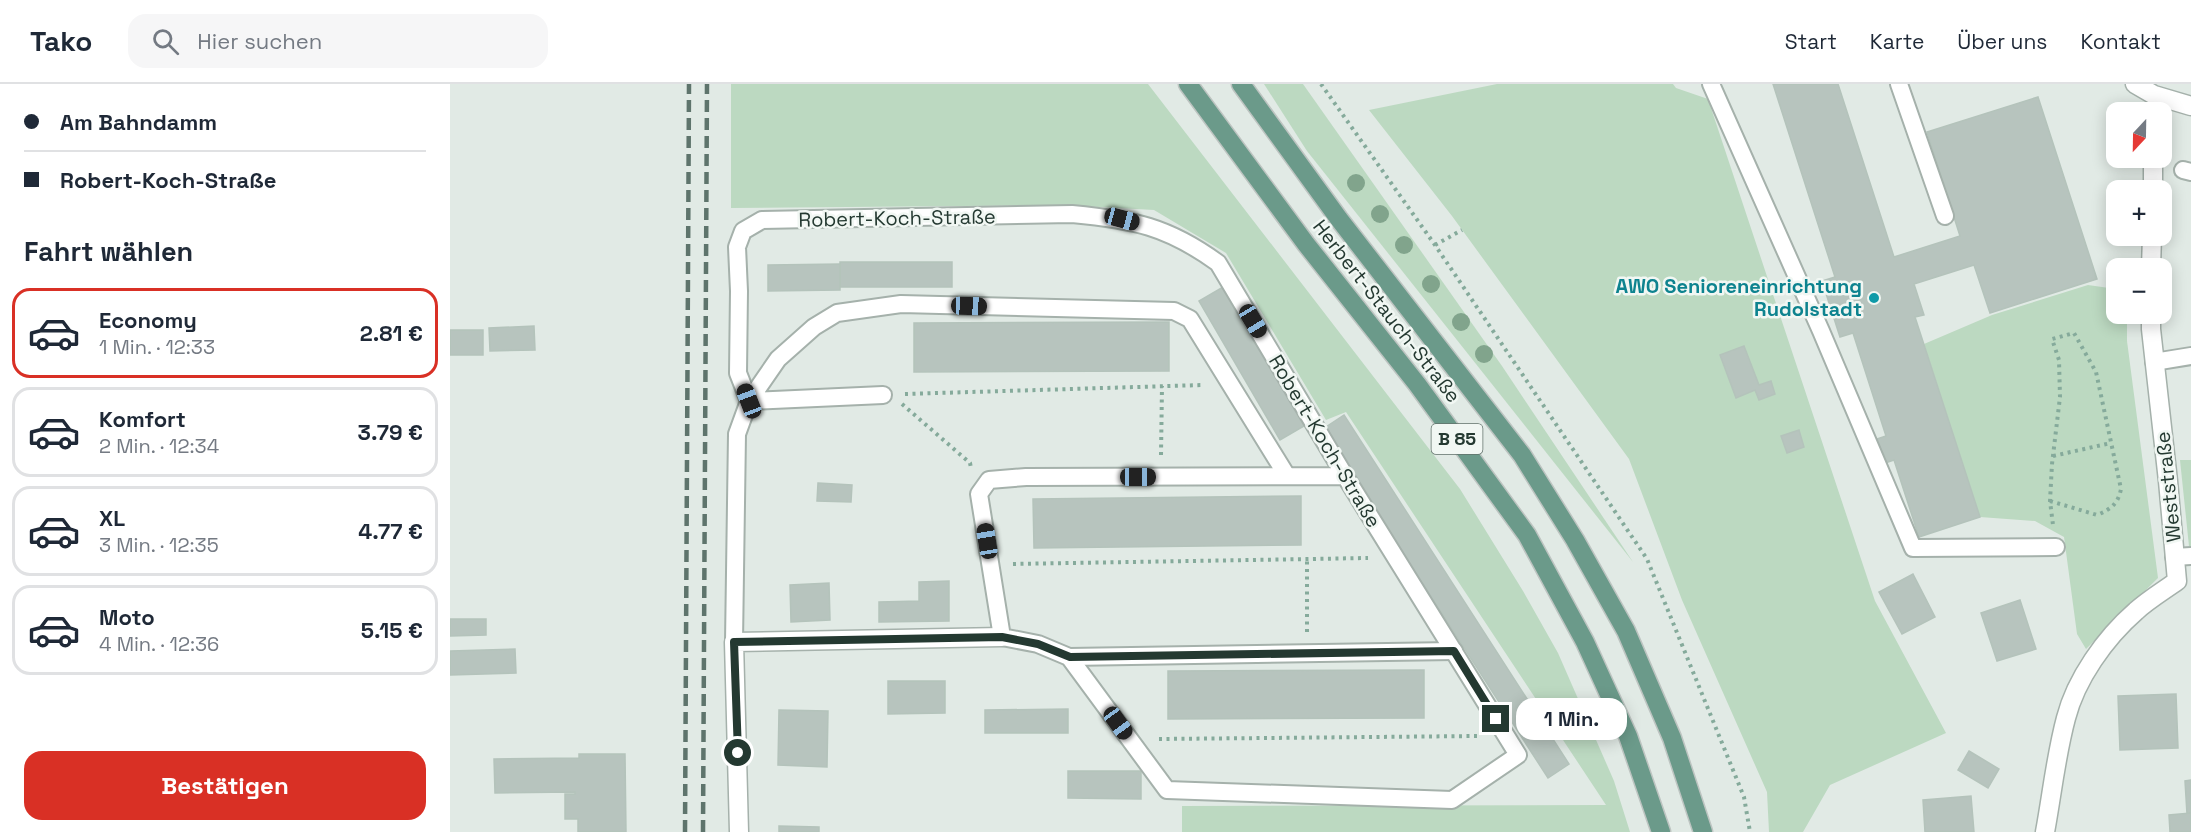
<!DOCTYPE html>
<html lang="de">
<head>
<meta charset="utf-8">
<style>
	body { margin:0; font-family:"Space Grotesk",sans-serif; background:#f6f6f7; color:#1f2937; height:100vh; display:flex; flex-direction:column; font-size:22px; white-space:nowrap }
	* { box-sizing:border-box; margin:0 }
	p { font-size:20px; color:#747a83 }
	.icon { flex:none; width:33px; height:33px; fill:none; stroke:currentColor; stroke-width:2; stroke-linecap:round; stroke-linejoin:round }
	.map { position:relative; flex:1; overflow:hidden }
	.details { display:flex; flex-direction:column; background:#fff; width:450px }
	.details>* { flex:none }
	.banner { display:grid; align-content:center; height:132px; padding:0 24px; background:#fff }
	.needle { width:39px; rotate:202deg }
	.tools { position:absolute; left:1656px; top:18px; display:grid; gap:12px }
	.tools a { display:grid; place-items:center; width:66px; height:66px; border-radius:12px; background:#fff; box-shadow:0 3px 15px #0003; font-size:30px }
	.end { position:absolute; width:27px; height:27px; margin:-14px; border:8px solid #243931; background:#fff; box-shadow:0 0 0 3px #fff }
	.from { border-radius:50% }
	.bubble { position:absolute; height:42px; border-radius:18px; background:#fff; box-shadow:0 3px 15px #0003; font-size:20px; font-weight:700; line-height:42px; text-align:center }
	.car { position:absolute; width:18px; height:36px; margin:-18px -9px; border-radius:8px; box-shadow:0 0 4px 2px #0007; background:linear-gradient(#222 24%,#8ab4d8 0 40%,#222 0 76%,#8ab4d8 0 86%,#222 0) }
	.banner b { display:flex; align-items:center; gap:21px; height:57px; font-size:22px }
	.banner b+b { border-top:2px solid #e0e1e3 }
	.banner i { width:15px; height:15px; background:#1f2937 }
	ul { padding:0; list-style:none }
	li { display:flex; align-items:center; gap:18px; height:90px; margin:0 12px 9px; padding:0 12px; border:3px solid #e0e1e3; border-radius:18px }
	li div { flex:1 }
	li b { display:block; font-size:22px }
	li em { font-style:normal; font-weight:700 }
	li.current { border-color:#d93025 }
	li>.icon { width:54px; height:54px; stroke-width:1.5 }
	h2 { padding:0 24px; font-size:27px; line-height:72px }
	.button { display:flex; gap:12px; margin-top:auto; padding:12px 24px }
	.button a { flex:1; height:69px; border-radius:18px; background:#d93025; color:#fff; font-size:24px; font-weight:700; line-height:69px; text-align:center }
	header { display:flex; align-items:center; gap:36px; box-sizing:border-box; height:84px; padding:0 30px; background:#fff; border-bottom:2px solid #e0e1e3 }
	header strong { font-size:28px }
	nav { display:flex; gap:33px; margin-inline-start:auto; font-size:21px }
	.search { width:420px; height:54px; background:#f6f6f7; display:flex; align-items:center; gap:15px; box-sizing:border-box; padding:0 21px; border-radius:18px; color:#747a83; font-size:22px }
	main { display:flex; flex:1; min-height:0 }
	.map>svg:first-child { display:block }
	.green { fill:#bcd9c1 }
	.building { fill:#b7c4be; stroke:#b4c3bb; stroke-width:1.5 }
	.lines { fill:none; stroke-linecap:round; stroke-linejoin:round }
	.service-casing { stroke:#a5b1ab; stroke-width:20 }
	.minor-casing { stroke:#a5b1ab; stroke-width:21 }
	.primary-casing { stroke:#bdc4c1; stroke-width:21 }
	.path { stroke:#85aa9b; stroke-width:4; stroke-dasharray:3 4.5; stroke-linecap:butt }
	.service { stroke:#fff; stroke-width:16 }
	.minor { stroke:#fff; stroke-width:18 }
	.primary { stroke:#6b9a8a; stroke-width:18 }
	.rail { stroke:#5e746c; stroke-width:4.5; stroke-dasharray:12 6; stroke-linecap:butt }
	.tree { fill:#81a48c }
	.route { stroke:#243931; stroke-width:8 }
	.culture-dot { fill:#0f9aa8; stroke:#f1f7f3; stroke-width:2 }
	.labels { text-anchor:middle; stroke-width:5; stroke-linejoin:round; paint-order:stroke }
	.shield { fill:#f1f7f3; stroke:#62726b; stroke-width:1.5 }
	.shield-label { font-size:18px; font-weight:bold; fill:#243931 }
	.street-label { font-size:20px; fill:#243931; stroke:#f1f7f3 }
	.culture-label { font-size:20px; font-weight:bold; fill:#0d838f; stroke:#f1f7f3; text-anchor:end }
</style>
</head>
<body>
<header>
<strong>Tako</strong>
<div class="search"><svg class="icon" aria-label="search" viewBox="0 0 24 24"><circle cx="10" cy="10" r="6"/><path d="M15 15l6 6"/></svg>Hier suchen</div>
<nav><a>Start</a><a>Karte</a><a>Über uns</a><a>Kontakt</a></nav>
</header>
<main>
<section class="details">
<div class="banner">
<b><i class="from"></i>Am Bahndamm</b>
<b><i></i>Robert-Koch-Straße</b>
</div>
<h2>Fahrt wählen</h2>
<ul>
<li class="current"><svg class="icon" aria-label="car" viewBox="0 0 24 24"><path d="M5 17H2v-5l4-1 3-4h7l3 4 3 1v5h-3M9 17h6M6 11h13"/><circle cx="7" cy="17" r="2"/><circle cx="17" cy="17" r="2"/></svg><div><b>Economy</b><p>1 Min. · 12:33</p></div><em>2.81 €</em></li>
<li><svg class="icon" aria-label="car" viewBox="0 0 24 24"><path d="M5 17H2v-5l4-1 3-4h7l3 4 3 1v5h-3M9 17h6M6 11h13"/><circle cx="7" cy="17" r="2"/><circle cx="17" cy="17" r="2"/></svg><div><b>Komfort</b><p>2 Min. · 12:34</p></div><em>3.79 €</em></li>
<li><svg class="icon" aria-label="car" viewBox="0 0 24 24"><path d="M5 17H2v-5l4-1 3-4h7l3 4 3 1v5h-3M9 17h6M6 11h13"/><circle cx="7" cy="17" r="2"/><circle cx="17" cy="17" r="2"/></svg><div><b>XL</b><p>3 Min. · 12:35</p></div><em>4.77 €</em></li>
<li><svg class="icon" aria-label="car" viewBox="0 0 24 24"><path d="M5 17H2v-5l4-1 3-4h7l3 4 3 1v5h-3M9 17h6M6 11h13"/><circle cx="7" cy="17" r="2"/><circle cx="17" cy="17" r="2"/></svg><div><b>Moto</b><p>4 Min. · 12:36</p></div><em>5.15 €</em></li>
</ul>
<div class="button"><a>Bestätigen</a></div>
</section>
<div class="map">
<svg width="1741" height="748" viewBox="0 0 1741 748">
	<rect width="100%" height="100%" fill="#e1eae5"/>
	<g class="green">
		<polygon points="281,0 698,0 1010,405 1073,507 1108,569 1164,697 1180,748 732,748 732,722 1156,721 896,328 876,336 776,169 704,126 613,121 281,124"/>
		<polygon points="814,0 853,0 1052,282 1183,478 857,67"/>
		<polygon points="1047,0 1223,0 1226,4 1258,15 1425,517 1496,649 1380,701 1353,748 1319,748 1317,708 1232,516 1179,375 1002,132 919,26"/>
		<polygon points="1638,201 1666,205 1666,230 1677,230 1677,257 1708,494 1636,565 1627,550 1614,453 1585,437 1530,433 1474,260 1542,231"/>
		<polygon points="1730,376 1741,376 1741,462 1739,462"/>
	</g>
	<g class="building">
		<polygon points="1323,0 1388,0 1444,173 1510,152 1477,48 1588,13 1647,195 1540,229 1524,181 1464,200 1474,231 1465,233 1530,433 1469,453 1444,376 1432,380 1424,356 1436,352 1403,249 1390,253 1372,197 1385,193"/>
		<rect x="390" y="178" width="112" height="25"/>
		<polygon points="390,180 390,206 318,207 318,181"/>
		<polygon points="773,203 854,342 830,356 749,217"/>
		<polygon points="719,238 719,287 464,288 464,239"/>
		<polygon points="84,242 85,266 40,267 39,244"/>
		<rect x="0" y="246" width="33" height="25"/>
		<polygon points="1294,262 1309,301 1321,297 1325,310 1309,316 1305,306 1286,314 1270,271"/>
		<polygon points="894,331 1119,680 1098,694 873,345"/>
		<polygon points="1349,346 1354,363 1337,369 1331,352"/>
		<polygon points="368,399 402,401 401,418 367,417"/>
		<polygon points="851,412 851,461 584,464 583,415"/>
		<polygon points="1463,490 1485,533 1452,550 1429,508"/>
		<polygon points="499,497 499,537 429,538 429,518 469,517 469,498"/>
		<polygon points="379,499 380,536 341,538 340,501"/>
		<polygon points="1570,516 1586,565 1547,577 1531,529"/>
		<polygon points="0,535 36,535 36,551 0,552"/>
		<polygon points="65,565 66,589 0,591 0,567"/>
		<polygon points="974,586 974,634 718,635 718,587"/>
		<polygon points="438,597 495,597 495,629 438,630"/>
		<polygon points="1726,610 1728,664 1670,666 1668,612"/>
		<polygon points="618,625 618,649 535,649 535,626"/>
		<polygon points="329,626 378,627 377,683 328,681"/>
		<polygon points="1519,667 1549,685 1538,704 1508,686"/>
		<polygon points="129,670 175,670 176,748 128,748 128,735 115,735 115,710 125,710 125,708 45,709 44,675 129,674"/>
		<polygon points="618,687 691,687 691,715 618,714"/>
		<polygon points="1741,696 1741,729 1737,730 1735,697"/>
		<polygon points="1521,712 1524,748 1475,748 1473,716"/>
		<polygon points="1741,729 1741,748 1720,748 1719,731"/>
		<polygon points="329,742 369,743 369,748 329,748"/>
	</g>
	<g class="lines">
		<defs>
			<g id="service">
				<polyline points="1261,0 1371,247 1463,464 1606,463"/>
				<polyline points="1449,0 1495,132"/>
				<polyline points="1733,86 1741,88"/>
				<polyline points="1704,278 1741,272"/>
				<polyline points="433,311 299,317 328,275 364,243 387,229 451,220 724,227 740,235 837,392"/>
				<polyline points="1724,473 1741,472"/>
				<path d="M284,558L287,350L299,317L288,289L289,207L287,163L293,147L312,136L622,130C684,136 717,142 768,179L895,392L1068,671L1002,716L717,706L619,573L588,560L552,553L529,410L539,396L576,393L895,392"/>
				<polyline points="619,573 1004,567"/>
			</g>
			<g id="minor">
				<polyline points="1685,0 1704,11 1741,22"/>
				<polyline points="1703,106 1703,74"/>
				<polyline points="1701,184 1702,152"/>
				<polyline points="289,748 284,558 552,553"/>
				<path d="M1595,748C1602,710 1606,671 1616,634C1626,595 1655,554 1686,527C1698,516 1713,507 1727,497L1718,397L1701,245V230"/>
			</g>
			<g id="primary">
				<polyline points="738,0 856,160 967,300 1077,451 1135,558 1178,652 1211,748"/>
				<polyline points="791,0 889,135 1072,371 1125,456 1176,547 1222,654 1253,748"/>
			</g>
		</defs>
		<use href="#service" class="service-casing"/>
		<use href="#minor" class="minor-casing"/>
		<use href="#primary" class="primary-casing"/>
		<g class="path">
			<polyline points="871,0 985,161 1197,475 1294,713 1300,748"/>
			<polyline points="985,161 1012,146"/>
			<polyline points="455,310 753,301"/>
			<polyline points="452,320 520,379 521,384"/>
			<polyline points="711,371 712,302"/>
			<polyline points="1603,372 1661,359"/>
			<path d="M1600,417L1647,431C1661,425 1668,420 1671,405L1646,288L1624,249L1602,255L1609,276L1610,313L1602,380L1600,417L1603,441"/>
			<polyline points="563,480 918,474"/>
			<polyline points="857,548 857,475"/>
			<polyline points="709,655 1029,652"/>
		</g>
		<use href="#service" class="service"/>
		<use href="#minor" class="minor"/>
		<use href="#primary" class="primary"/>
		<g class="rail">
			<polyline points="235,748 239,0"/>
			<polyline points="253,748 257,0"/>
		</g>
	</g>
	<g class="tree">
		<circle cx="906" cy="99" r="9"/>
		<circle cx="930" cy="130" r="9"/>
		<circle cx="954" cy="161" r="9"/>
		<circle cx="981" cy="200" r="9"/>
		<circle cx="1011" cy="238" r="9"/>
		<circle cx="1034" cy="270" r="9"/>
	</g>
	<g class="lines">
		<polyline class="route" points="288,669 284,558 552,553 588,560 620,573 1004,567 1046,635"/>
	</g>
	<circle class="culture-dot" cx="1424" cy="214" r="6"/>
	<g class="labels">
		<rect class="shield" x="981.5" y="340" width="51" height="30" rx="4.5"/>
		<g class="shield-label">
			<text x="1007" y="361">B 85</text>
		</g>
		<g class="street-label">
			<text transform="translate(447 134) rotate(-1)" y="7">Robert-Koch-Straße</text>
			<text transform="translate(937 227) rotate(52)" y="7">Herbert-Stauch-Straße</text>
			<text transform="translate(875 357) rotate(59)" y="7">Robert-Koch-Straße</text>
			<text transform="translate(1718 403) rotate(-96)" y="7">Weststraße</text>
		</g>
		<g class="culture-label">
			<text x="1412" y="209">AWO Senioreneinrichtung<tspan x="1412" dy="23">Rudolstadt</tspan></text>
		</g>
	</g>
</svg>
<div class="tools">
<a><svg class="needle" viewBox="-14 -14 28 28"><path d="M0-13l5 13h-10z" fill="#e53935"/><path d="M0 13l5-13h-10z" fill="#747a83"/></svg></a>
<a>+</a>
<a>−</a>
</div>
<i class="end from" style="left:288px;top:669px"></i>
<i class="end" style="left:1046px;top:635px"></i>
<div class="bubble" style="left:1066px;top:614px;width:111px">1 Min.</div>
<i class="car" style="left:672px;top:135px;rotate:105deg"></i>
<i class="car" style="left:519px;top:222px;rotate:92deg"></i>
<i class="car" style="left:803px;top:237px;rotate:149deg"></i>
<i class="car" style="left:299px;top:317px;rotate:339deg"></i>
<i class="car" style="left:688px;top:393px;rotate:90deg"></i>
<i class="car" style="left:537px;top:457px;rotate:351deg"></i>
<i class="car" style="left:668px;top:639px;rotate:144deg"></i>
</div>
</main>
</body>
</html>
